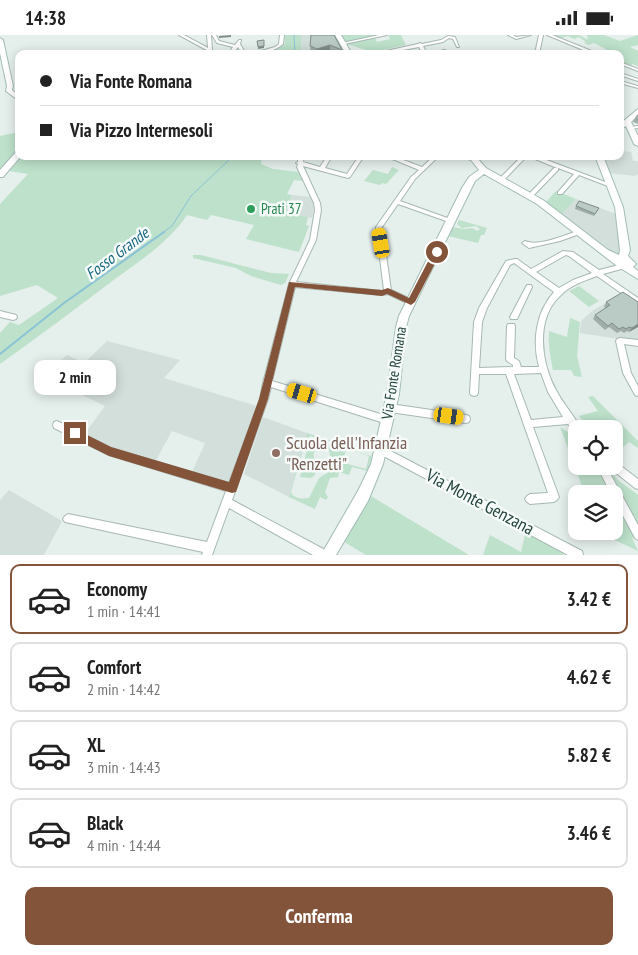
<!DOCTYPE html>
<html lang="it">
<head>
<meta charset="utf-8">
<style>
	body { margin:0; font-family:"PT Sans Narrow",sans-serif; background:#f6f6f6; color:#222; height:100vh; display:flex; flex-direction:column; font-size:19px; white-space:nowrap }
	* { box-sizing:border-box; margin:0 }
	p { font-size:16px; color:#767676 }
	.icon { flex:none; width:28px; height:28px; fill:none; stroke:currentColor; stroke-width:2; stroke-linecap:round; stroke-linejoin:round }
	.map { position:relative; height:520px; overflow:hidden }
	.side { display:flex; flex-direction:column; background:#fff; flex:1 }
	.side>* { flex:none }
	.hud { position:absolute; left:15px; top:15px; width:609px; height:110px; border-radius:10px; box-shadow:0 2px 12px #0003; display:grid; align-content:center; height:110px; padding:0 25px; background:#fff }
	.buttons { position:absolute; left:568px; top:385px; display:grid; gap:10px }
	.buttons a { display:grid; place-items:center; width:55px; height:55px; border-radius:10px; background:#fff; box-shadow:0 2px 12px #0003; font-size:25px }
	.end { position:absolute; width:22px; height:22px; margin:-11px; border:6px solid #84543a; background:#fff; box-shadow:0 0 0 2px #fff }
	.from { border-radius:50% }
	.bubble { position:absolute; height:35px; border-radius:10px; background:#fff; box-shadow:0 2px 12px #0003; font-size:16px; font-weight:700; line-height:35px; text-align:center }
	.car { position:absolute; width:15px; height:30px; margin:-15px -8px; border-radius:6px; box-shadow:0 0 4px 1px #0007; background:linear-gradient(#f5c518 24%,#345 0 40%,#f5c518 0 76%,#345 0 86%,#f5c518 0) }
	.hud b { display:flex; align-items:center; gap:18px; height:48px; font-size:19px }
	.hud b+b { border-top:1px solid #e0e0e0 }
	.hud i { width:12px; height:12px; background:#222 }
	ul { padding:9px 0 0; list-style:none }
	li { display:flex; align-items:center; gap:15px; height:70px; margin:0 10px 8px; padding:0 15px; border:2px solid #e0e0e0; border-radius:10px }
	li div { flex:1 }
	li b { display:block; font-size:19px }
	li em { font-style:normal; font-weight:700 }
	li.active { border-color:#84543a }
	li>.icon { width:45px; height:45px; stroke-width:1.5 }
	.primary-button { display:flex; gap:10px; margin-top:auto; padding:10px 25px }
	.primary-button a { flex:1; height:58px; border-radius:10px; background:#84543a; color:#fff; font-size:20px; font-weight:700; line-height:58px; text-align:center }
	.status { display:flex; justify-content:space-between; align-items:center; height:35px; padding:0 25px; background:#fff; direction:ltr }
	.status svg { height:14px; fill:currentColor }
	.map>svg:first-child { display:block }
	.built { fill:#d3dfdb }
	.green { fill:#bde1ca; fill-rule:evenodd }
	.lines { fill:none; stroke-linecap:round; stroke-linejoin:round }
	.stream-far1 { stroke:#8ac3d7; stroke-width:1 }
	.stream { stroke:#8ac3d7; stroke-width:2 }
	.street-casing { stroke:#a7b8b3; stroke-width:2 }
	.secondary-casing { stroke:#a2bcb5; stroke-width:2 }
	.street { fill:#fff; fill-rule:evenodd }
	.secondary { fill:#fff; fill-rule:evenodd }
	.wall { fill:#a0aea9 }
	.shaded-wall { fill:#828d8a }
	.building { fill:#bacac5; stroke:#828d8a }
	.route { fill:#84543a }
	.leisure-dot { fill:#2e9e5b; stroke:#f6fbf9; stroke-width:2 }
	.education-dot { fill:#8d6e63; stroke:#f6fbf9; stroke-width:2 }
	.labels { text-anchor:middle; stroke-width:5; stroke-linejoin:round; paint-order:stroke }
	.leisure-label { font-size:15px; fill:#27864d; stroke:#f6fbf9; text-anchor:start }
	.street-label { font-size:15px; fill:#22433d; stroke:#f6fbf9 }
	.water-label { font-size:16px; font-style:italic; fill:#176683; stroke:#f6fbf9 }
	.near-education-label { font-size:18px; fill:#785e54; stroke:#f6fbf9; text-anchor:start }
	.near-street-label { font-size:18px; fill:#22433d; stroke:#f6fbf9 }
</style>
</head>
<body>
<div class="status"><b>14:38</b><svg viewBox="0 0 49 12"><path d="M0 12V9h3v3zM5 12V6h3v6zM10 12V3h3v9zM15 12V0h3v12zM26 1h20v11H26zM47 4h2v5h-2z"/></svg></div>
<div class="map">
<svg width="638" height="520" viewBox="0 0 638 520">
	<rect width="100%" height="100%" fill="#e5efeb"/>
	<g class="built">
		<polygon points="301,0 336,0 346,19 301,19"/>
		<polygon points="620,116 631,117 633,126 638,126 638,139 635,141 609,138 604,121 620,121"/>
		<polygon points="292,160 312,162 314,172 312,183 286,178"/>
		<polygon points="576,164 616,179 623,218 611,218 562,179"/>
		<polygon points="623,259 638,269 638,307 580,298 581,286 595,274"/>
		<polygon points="107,306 180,325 164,343 257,371 231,448 192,437 205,408 172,396 155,427 114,416 83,401 105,371 43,341 67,320 84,328"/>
		<polygon points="263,382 307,398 289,462 244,439"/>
		<polygon points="9,455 62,486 44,520 0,520 0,465"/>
	</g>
	<g class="green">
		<polygon points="284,0 301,0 301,19 279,16 275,19 258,18 282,11 285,9"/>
		<polygon points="340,0 383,0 375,3 377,7 390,4 388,0 401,0 406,10 373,17 346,9"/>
		<polygon points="556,0 579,0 588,5 587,0 604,0 620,6 638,0 638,10 630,12 638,16 638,31 633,29 629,31 620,27 620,19 602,19 609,16 594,8 589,10 584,8 586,7 579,2 574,4 568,1 561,3 554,1"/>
		<polygon points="19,97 19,115 0,137 0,101"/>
		<path d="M22,121H255L262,123L261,129L273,134L298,137L303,146L294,145L287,159L292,160L286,178L308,182L306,190L309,191L299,217L246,204L254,190L211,180L207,185L187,180C170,206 140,226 115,244C77,273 39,301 0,329V298L10,287L19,290L58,263L37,250L0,261V169L28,139L9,136Z"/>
		<polygon points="392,132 399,135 386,149 382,148 380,150 364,146 373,135 388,139"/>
		<polygon points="556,156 576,164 562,179 546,167"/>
		<polygon points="459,185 487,193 484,200 481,200 478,208 448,201 452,192 465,194 472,193 477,196 480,194 476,191 462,193 457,189"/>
		<polygon points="193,220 201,220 271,238 289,239 285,248 281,250 251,241 236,233 193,223"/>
		<polygon points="579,251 599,266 589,272 569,256"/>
		<path d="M570,283L580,287L577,321L582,342L574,341L571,335H553C550,322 548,309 549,296L567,302Z"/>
		<polygon points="593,361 638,406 638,413 629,407 615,419 614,394 589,393 579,381 598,376 588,362"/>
		<polygon points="560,392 576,402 576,431 607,431 618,445 638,460 638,501 632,503 638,516 600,498 599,496 614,496 614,459 585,459"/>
		<path d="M307,398L372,419L368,436L352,432L349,440L339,437L338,442L330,443L325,457L328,462L326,465L320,462L315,474L289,462ZM310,401L372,419L371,421L348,414L369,421L366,434L344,428L319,443L309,463C302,464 294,464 291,457L306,405Z"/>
		<path d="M314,404L324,407L322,412C316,413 312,417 314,423L318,427L315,440L311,443L300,442L309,408Z"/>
		<path d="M327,408L346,414L343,427L319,438L322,428C331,426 333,418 326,413Z"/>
		<polygon points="369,460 469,520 366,520 341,505"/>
		<polygon points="526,496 564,516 563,520 483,520 490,500 521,517"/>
	</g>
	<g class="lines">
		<g class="stream-far1">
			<polyline points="294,0 295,19"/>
			<polyline points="162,198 172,191 191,161 233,121"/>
		</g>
		<polyline class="stream" points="0,319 64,268 164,197"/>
		<defs>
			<g id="street">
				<polygon points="179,0 184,0 208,13 207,0 211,0 212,15 219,19 214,19"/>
				<polygon points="212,0 216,0 219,6 235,10 239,5 241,5 240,9 246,19 242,19 238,12 232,19 228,19 233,12 217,8"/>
				<path d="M280,0H284L283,9C275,16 262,19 251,19L275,12L279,9Z"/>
				<polygon points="379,0 387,0 344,9 342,8"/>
				<polygon points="508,0 513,0 516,2 531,0 516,4"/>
				<polygon points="539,0 543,0 539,19 535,19"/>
				<polygon points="547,0 552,0 599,19 593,19"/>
				<polygon points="448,1 455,2 459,12 457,12 453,4 449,3 443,7 423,11 427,19 423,19 419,12 382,19 372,19 418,9 420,8 422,9 441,5"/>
				<polygon points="443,15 445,15 452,19 444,18 438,19"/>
				<polygon points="620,27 638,34 638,36 620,29"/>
				<polygon points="620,38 638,44 638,46 620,40"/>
				<polygon points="620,46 638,51 638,53 620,48"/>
				<polygon points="638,91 638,93 630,94 628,93 630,92"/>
				<path d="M298,121H304L303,127L320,132L327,121H332L325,133L347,139L359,121H364L350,142L348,143L303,131L320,168L321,175L316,205L296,247L382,256L384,255L376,192L411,142L419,135L395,125L382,121C396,121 408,127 422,132L434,121H439L415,144L400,166L453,185L454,186L453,187H449L398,169L382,192L391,255L413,265L414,267L413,269H409L388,259L382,260L295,252L272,346L387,381L390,382L391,385L390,388L387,389L271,352L268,364L232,465L327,516L328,520H313L229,473L212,520H202L203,517L65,487L63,484L65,481L68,479L207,507L226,456L109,420L54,393L53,390L54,387L57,386L111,413L229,448L260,364L263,348L289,249L310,205L315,175L314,168L297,132L298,129L296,128L298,127Z"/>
				<polygon points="522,121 527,121 502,147 498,147 498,145"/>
				<polygon points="528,121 536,121 613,150 612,151 608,151 579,140 562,159 558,159 558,157 574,139 558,133 558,135 532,162 528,162 528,160 554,133 557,133"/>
				<path d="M580,195L583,197L582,198L560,206L529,213L522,208L525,206C539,212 565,200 580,195Z"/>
				<path d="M563,216L573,217L599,235L619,230L625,229L626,231L625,233L603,239L638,263V270L597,241C584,246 570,250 560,261C535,284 541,328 556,355C563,369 574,380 581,394H576V397H574L568,389L533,392L559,462L557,465L554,467L530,469L527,467L525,464L527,461L530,459L548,458L506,339H479L478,358L477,360L474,361L471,360L470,358L474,287L479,273L506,226L515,224H517L531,234ZM566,220L569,221L592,238L573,245L559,253L536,237ZM514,228L554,257C536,277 532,306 539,332H521L519,326L514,323L515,291L514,289H508L507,291L506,324L507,326L513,330V332L479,333L482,287L487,273L510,230ZM541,338L548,357L563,382L531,385L514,339Z"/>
				<polygon points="527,250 531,250 532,252 517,284 511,284 510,282"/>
				<polygon points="0,276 16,280 17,282 16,284 13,285 0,282"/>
				<polygon points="620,303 638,305 638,311 624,309 631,338 638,351 638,361 635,360 623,338 616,306 617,304"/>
				<polygon points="390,369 466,380 469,381 470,384 469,387 466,388 390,377 387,376 386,373 387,370"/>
				<polygon points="381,411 582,516 583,520 568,520 378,418 377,415 378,412"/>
				<polygon points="614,427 617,428 638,444 638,454 635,453 611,434 610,431 614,431"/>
				<polygon points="597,431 606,431 638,490 638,505 635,503 614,464 614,459 611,459"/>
			</g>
			<g id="secondary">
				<polygon points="335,0 341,0 352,19 346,19"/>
				<polygon points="0,3 3,5 13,51 12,55 19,61 19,66 6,56 7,51 0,18"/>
				<polygon points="638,74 638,80 631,87 638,101 638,111 634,109 626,91 620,95 620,89"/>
				<polygon points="16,117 19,117 19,121 21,121 3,142 0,142 0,135"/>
				<polygon points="459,121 479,121 477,123 486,133 543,165 608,215 619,220 620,215 615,172 595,121 603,121 623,172 630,215 628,221 636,229 633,232 638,236 638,244 617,231 537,169 484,139 475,146 409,281 406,292 399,359 383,429 368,466 336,520 321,520 358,456 371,429 387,359 396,292 399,281 462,153 469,142 479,135 471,125"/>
			</g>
		</defs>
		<use href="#street" class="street-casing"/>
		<use href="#secondary" class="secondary-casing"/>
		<use href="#street" class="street"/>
		<use href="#secondary" class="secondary"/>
	</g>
	<g class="wall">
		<polygon points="311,0 342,15 342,19 333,19 330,17 326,19 310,18"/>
		<polygon points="638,79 638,89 633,87 636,81"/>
		<polygon points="576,171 599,173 594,181 575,174"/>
		<polygon points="606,267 638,292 629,297 627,296 624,298 621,296 617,298 609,292 605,295 593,284 595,280 606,273 604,272"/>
	</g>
	<g class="shaded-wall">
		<polygon points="231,0 231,2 219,3 219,1"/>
		<polygon points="330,10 330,17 326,19 317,19 317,14"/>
		<polygon points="264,11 264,13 258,14 258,12"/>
		<polygon points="638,289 638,292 629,297 632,293"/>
	</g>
	<g class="building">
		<polygon points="311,0 334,0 342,15 330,10 317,14 310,11"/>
		<polygon points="264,5 264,11 258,12 257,6"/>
		<polygon points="579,166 599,173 595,179 576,171"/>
		<polygon points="623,257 638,267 638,289 632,293 629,292 626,294 623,292 619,294 612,288 608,291 595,280 610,270 606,267"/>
	</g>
	<polygon class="route" points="434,215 441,217 415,267 411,270 387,259 382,261 295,252 268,364 236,457 232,458 109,421 71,402 70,398 75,394 111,412 229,447 259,364 289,247 382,255 388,253 409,263"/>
	<circle class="leisure-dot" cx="251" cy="174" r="5"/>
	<circle class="education-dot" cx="276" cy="418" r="5"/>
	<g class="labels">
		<g class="leisure-label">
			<text x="261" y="179">Prati 37</text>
		</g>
		<g class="street-label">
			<text transform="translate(394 338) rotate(-81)" y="5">Via Fonte Romana</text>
		</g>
		<g class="water-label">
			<text transform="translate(117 218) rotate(-37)" y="6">Fosso Grande</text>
		</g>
		<g class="near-education-label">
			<text x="286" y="414">Scuola dell'Infanzia<tspan x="286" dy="21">"Renzetti"</tspan></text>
		</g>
		<g class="near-street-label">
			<text transform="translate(480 467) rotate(28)" y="6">Via Monte Genzana</text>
		</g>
	</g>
</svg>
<div class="buttons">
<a><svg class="icon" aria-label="locate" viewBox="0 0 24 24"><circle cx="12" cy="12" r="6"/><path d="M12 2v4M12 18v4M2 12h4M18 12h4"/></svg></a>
<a><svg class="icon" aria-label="layers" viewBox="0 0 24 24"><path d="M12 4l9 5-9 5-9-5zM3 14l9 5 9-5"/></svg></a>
</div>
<i class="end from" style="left:437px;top:217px"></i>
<i class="end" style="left:75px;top:398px"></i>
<div class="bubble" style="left:34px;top:325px;width:82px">2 min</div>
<i class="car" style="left:381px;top:208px;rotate:350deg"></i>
<i class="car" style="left:302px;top:358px;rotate:287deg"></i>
<i class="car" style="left:449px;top:381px;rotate:98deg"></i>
<div class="hud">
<b><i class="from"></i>Via Fonte Romana</b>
<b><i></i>Via Pizzo Intermesoli</b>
</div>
</div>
<section class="side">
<ul>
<li class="active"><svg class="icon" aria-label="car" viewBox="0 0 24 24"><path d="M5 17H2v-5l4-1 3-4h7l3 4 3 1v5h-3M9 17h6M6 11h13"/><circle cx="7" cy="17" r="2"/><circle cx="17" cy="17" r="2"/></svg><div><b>Economy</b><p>1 min · 14:41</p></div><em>3.42 €</em></li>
<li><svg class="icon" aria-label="car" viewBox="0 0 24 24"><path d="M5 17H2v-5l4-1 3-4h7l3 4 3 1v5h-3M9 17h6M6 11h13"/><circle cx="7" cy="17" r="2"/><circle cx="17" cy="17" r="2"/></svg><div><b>Comfort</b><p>2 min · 14:42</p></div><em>4.62 €</em></li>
<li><svg class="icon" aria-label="car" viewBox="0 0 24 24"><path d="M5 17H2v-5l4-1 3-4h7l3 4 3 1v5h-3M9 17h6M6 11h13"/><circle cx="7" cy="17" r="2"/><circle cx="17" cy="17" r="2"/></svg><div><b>XL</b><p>3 min · 14:43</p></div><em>5.82 €</em></li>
<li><svg class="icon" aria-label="car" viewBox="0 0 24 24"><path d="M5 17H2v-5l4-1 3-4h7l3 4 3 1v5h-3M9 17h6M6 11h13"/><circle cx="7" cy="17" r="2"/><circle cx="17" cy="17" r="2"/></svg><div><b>Black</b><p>4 min · 14:44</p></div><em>3.46 €</em></li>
</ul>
<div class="primary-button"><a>Conferma</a></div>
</section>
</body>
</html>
